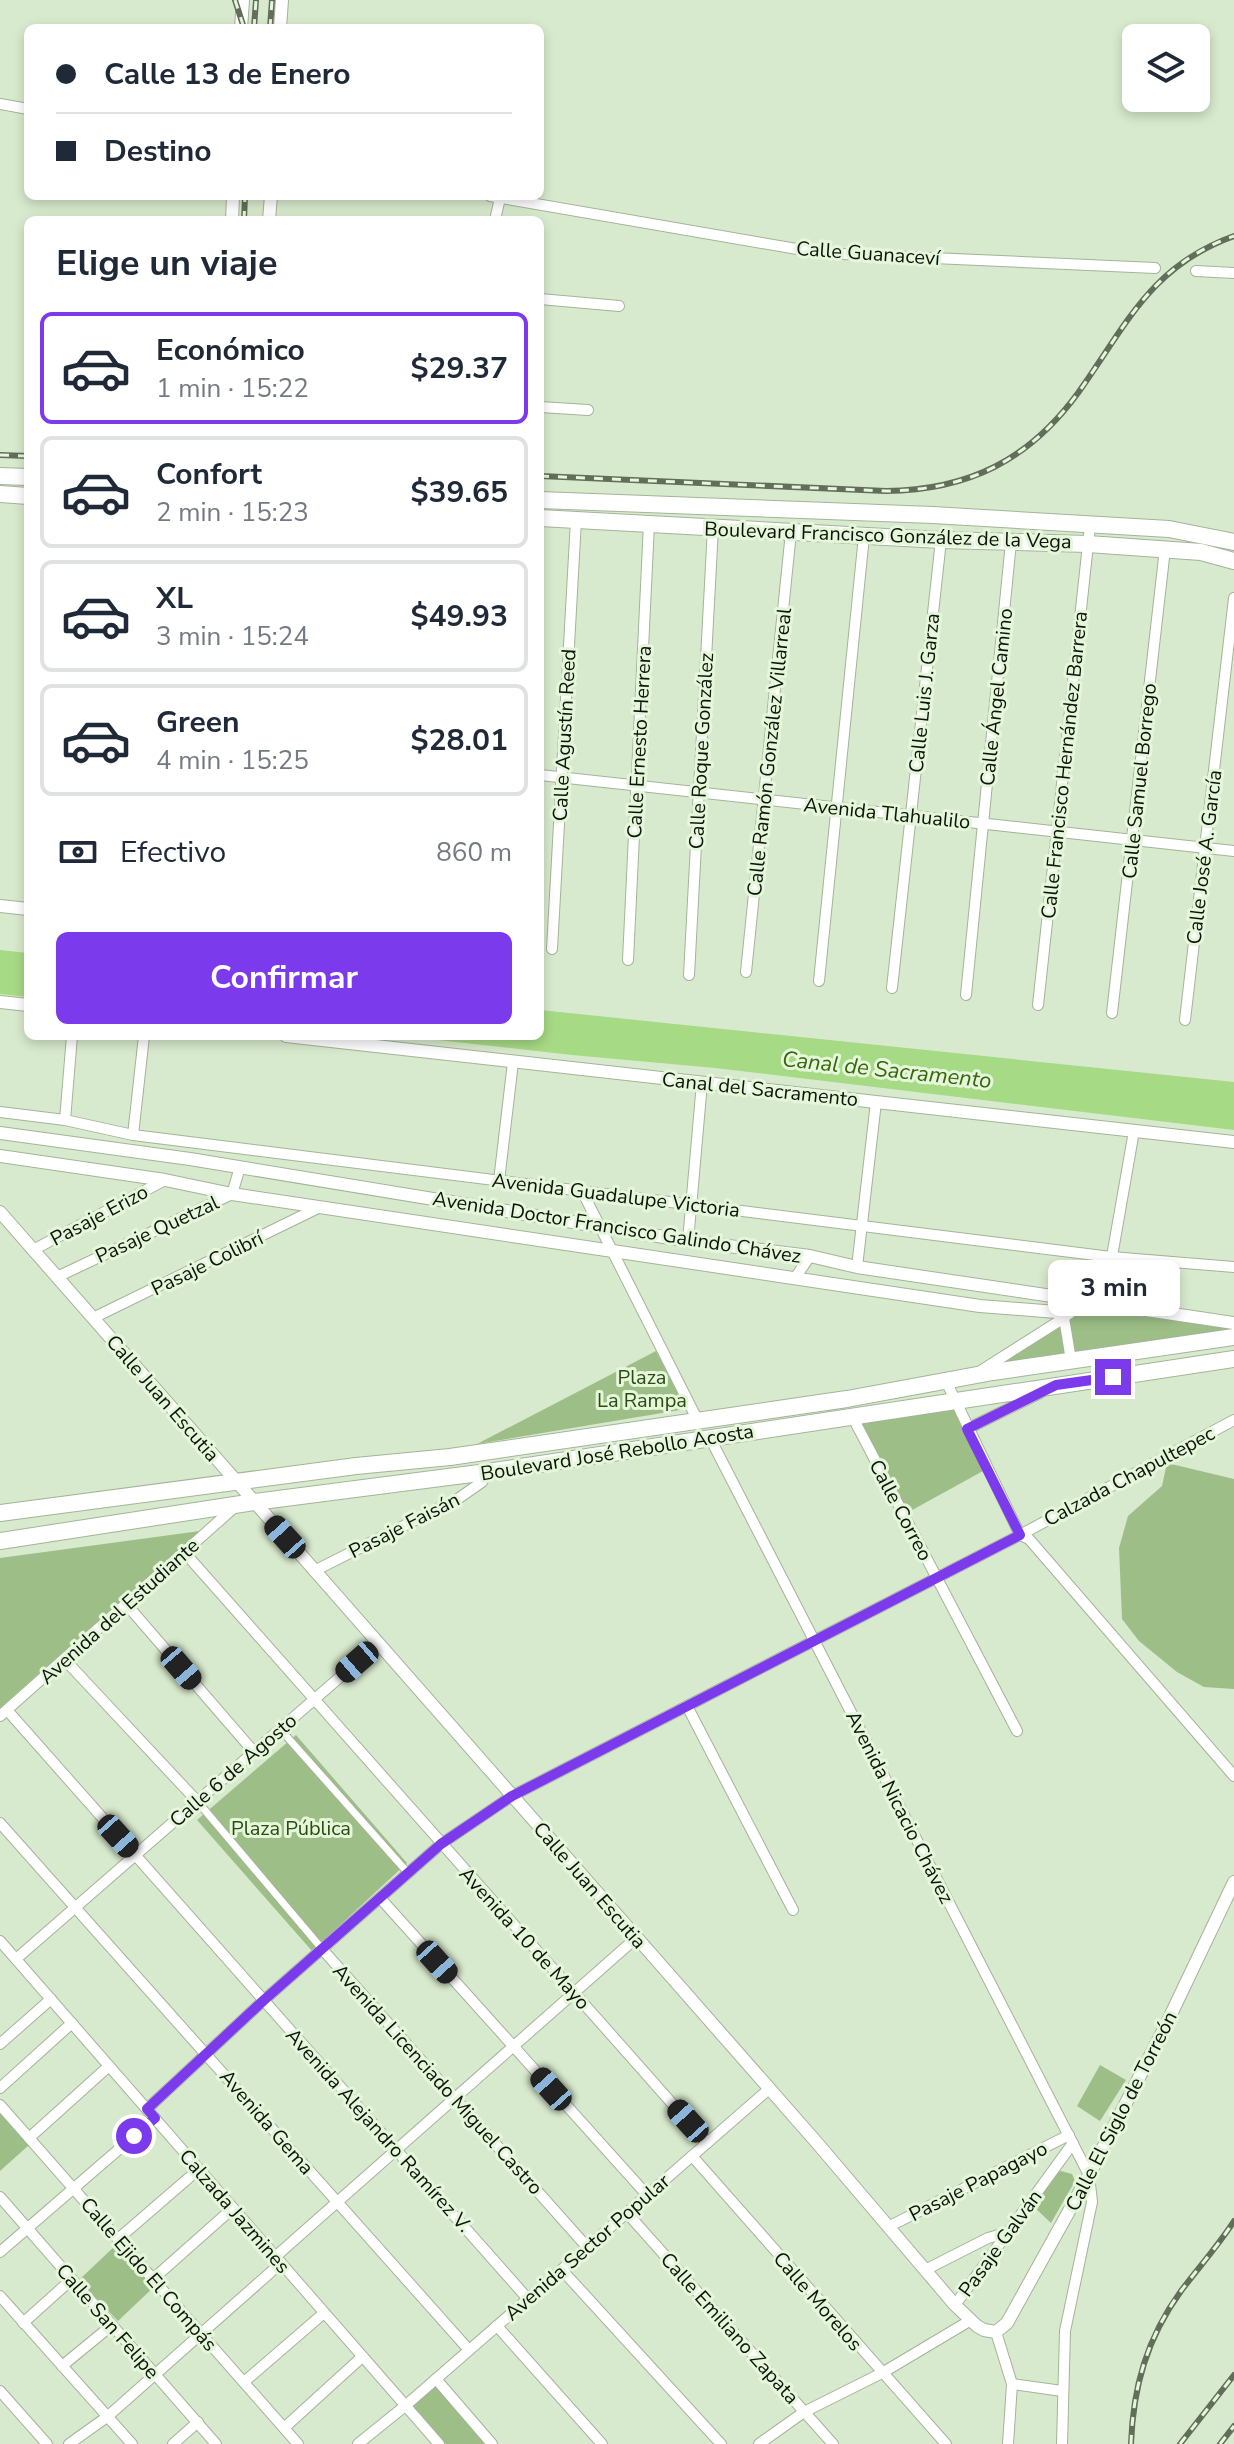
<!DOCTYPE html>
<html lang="es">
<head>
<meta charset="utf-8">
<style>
	body { margin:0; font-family:"Nunito Sans",sans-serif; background:#f6f6f7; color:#1f2937; height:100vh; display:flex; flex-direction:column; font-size:30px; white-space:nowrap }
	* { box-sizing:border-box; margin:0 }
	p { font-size:26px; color:#747a83 }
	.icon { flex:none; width:44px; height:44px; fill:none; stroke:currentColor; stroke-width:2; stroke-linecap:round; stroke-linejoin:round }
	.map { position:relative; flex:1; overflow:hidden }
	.details { position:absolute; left:24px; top:216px; width:520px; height:824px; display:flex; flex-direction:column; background:#fff; border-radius:12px; box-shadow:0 4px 12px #0003 }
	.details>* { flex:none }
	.top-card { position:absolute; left:24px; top:24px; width:520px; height:176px; border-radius:12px; box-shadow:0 4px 12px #0003; display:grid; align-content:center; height:176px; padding:0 32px; background:#fff }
	.fabs { position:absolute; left:1122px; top:24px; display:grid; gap:16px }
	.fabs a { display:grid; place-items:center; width:88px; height:88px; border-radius:12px; background:#fff; box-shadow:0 4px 12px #0003; font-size:40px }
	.end { position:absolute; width:36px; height:36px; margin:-18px; border:10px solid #7c3aed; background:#fff; box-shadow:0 0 0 4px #fff }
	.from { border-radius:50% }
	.bubble { position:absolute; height:56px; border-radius:12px; background:#fff; box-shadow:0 4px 12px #0003; font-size:26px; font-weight:700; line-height:56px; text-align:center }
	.car { position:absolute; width:24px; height:48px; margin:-24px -12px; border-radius:10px; box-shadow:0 0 6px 2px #0007; background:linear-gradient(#222 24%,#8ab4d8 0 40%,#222 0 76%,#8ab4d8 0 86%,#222 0) }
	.top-card b { display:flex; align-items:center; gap:28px; height:76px; font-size:30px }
	.top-card b+b { border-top:2px solid #e0e1e3 }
	.top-card i { width:20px; height:20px; background:#1f2937 }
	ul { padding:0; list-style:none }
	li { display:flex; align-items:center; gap:24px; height:112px; margin:0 16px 12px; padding:0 16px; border:4px solid #e0e1e3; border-radius:12px }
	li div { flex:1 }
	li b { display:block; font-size:30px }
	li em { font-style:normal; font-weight:700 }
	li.selected { border-color:#7c3aed }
	li>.icon { width:72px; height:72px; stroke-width:1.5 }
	h2 { padding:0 32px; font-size:36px; line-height:96px }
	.pay { display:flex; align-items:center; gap:20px; height:88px; padding:0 32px; font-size:30px }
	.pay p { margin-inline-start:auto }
	.cta { display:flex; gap:16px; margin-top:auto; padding:16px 32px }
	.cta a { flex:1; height:92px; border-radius:12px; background:#7c3aed; color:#fff; font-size:32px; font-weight:700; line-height:92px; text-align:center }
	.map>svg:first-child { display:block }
	.park { fill:#9dbf87 }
	.water { fill:#a7da85 }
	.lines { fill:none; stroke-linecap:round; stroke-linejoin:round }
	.pedestrian-casing { stroke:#a3b499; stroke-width:9 }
	.minor-casing { stroke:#a3b499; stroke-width:12 }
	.tertiary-casing { stroke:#a3b499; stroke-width:14 }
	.primary-casing { stroke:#a3b499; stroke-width:18 }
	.pedestrian { stroke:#fff; stroke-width:7 }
	.minor { stroke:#fff; stroke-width:10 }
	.tertiary { stroke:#fff; stroke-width:12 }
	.primary { stroke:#fff; stroke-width:16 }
	.rail-casing { stroke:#626d5b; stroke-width:6 }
	.rail { stroke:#e5f7da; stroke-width:3; stroke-dasharray:9; stroke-linecap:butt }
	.route { stroke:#7c3aed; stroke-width:10 }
	.labels { text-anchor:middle; stroke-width:6; stroke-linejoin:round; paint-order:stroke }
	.street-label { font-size:20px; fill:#0d1309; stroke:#e5f7da }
	.park-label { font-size:20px; fill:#2b4a0f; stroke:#e5f7da }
	.water-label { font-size:22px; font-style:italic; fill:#39650b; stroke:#e5f7da }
</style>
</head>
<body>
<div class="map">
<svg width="1234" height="2444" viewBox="0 0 1234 2444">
	<rect width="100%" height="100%" fill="#d8eacd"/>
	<g class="park">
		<polygon points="1076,1309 1234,1327 1234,1332 992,1365"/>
		<polygon points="656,1351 686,1409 477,1444"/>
		<polygon points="951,1403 983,1471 905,1514 855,1417"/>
		<polygon points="1167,1463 1234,1479 1234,1689 1204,1687 1177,1672 1139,1641 1122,1619 1119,1548 1128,1516 1162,1486"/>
		<polygon points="200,1531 0,1708 0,1558"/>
		<polygon points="296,1735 407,1863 312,1951 197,1820"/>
		<polygon points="1100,2065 1126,2080 1100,2121 1077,2106"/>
		<polygon points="0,2112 29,2145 0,2171"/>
		<polygon points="1061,2171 1072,2174 1075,2181 1051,2223 1033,2206 1055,2174"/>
		<polygon points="117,2244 156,2285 118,2321 79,2280"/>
		<polygon points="436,2384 486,2444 446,2444 410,2405"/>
	</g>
	<g class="water">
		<polygon points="0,950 28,953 28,997 0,994"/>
		<polygon points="540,1010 1234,1082 1234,1130 715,1068 572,1055 402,1036 540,1036"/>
	</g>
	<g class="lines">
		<defs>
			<g id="pedestrian">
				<polyline points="280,1729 408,1873"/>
				<polyline points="197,1801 323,1950"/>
			</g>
			<g id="minor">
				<polyline points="0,104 28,109"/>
				<polyline points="490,196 820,253 1155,268"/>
				<polyline points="495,220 500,198"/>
				<polyline points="1196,271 1234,273"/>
				<polyline points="540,299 619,306"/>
				<polyline points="540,407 588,410"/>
				<polyline points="540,775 1234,851"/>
				<polyline points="552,949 576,520"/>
				<polyline points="628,960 649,524"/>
				<polyline points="746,972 791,532"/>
				<polyline points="689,975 713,528"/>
				<polyline points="819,981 864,536"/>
				<polyline points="892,988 941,540"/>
				<polyline points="966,995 1011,542"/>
				<polyline points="1038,1005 1090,526"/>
				<polyline points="1112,1013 1165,549"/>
				<polyline points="1185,1020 1234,598"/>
				<polyline points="0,1112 65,1120 133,1135 1111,1257 1234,1267"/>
				<polyline points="65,1120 72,1036"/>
				<polyline points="133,1135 144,1036"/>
				<polyline points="499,1181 513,1062"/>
				<polyline points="583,1193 698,1421"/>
				<polyline points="688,1241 702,1083"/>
				<polyline points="33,1250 165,1180"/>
				<polyline points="857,1267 876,1102"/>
				<polyline points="57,1277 232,1194 240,1167"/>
				<polyline points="795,1278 810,1256"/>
				<polyline points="1104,1302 1134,1131"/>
				<polyline points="93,1318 320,1207"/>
				<polyline points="1064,1318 1071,1360"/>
				<polyline points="982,1370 1064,1318 1082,1300"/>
				<polyline points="946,1381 1020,1535 1029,1539 1234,1776"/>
				<polyline points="852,1416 1017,1731"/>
				<polyline points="967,1429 1040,1393"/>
				<polyline points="710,1438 1089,2175 1092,2202 1065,2331 1062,2444"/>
				<polyline points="185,1553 707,2143"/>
				<polyline points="314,1571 459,1498 482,1482 487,1472"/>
				<polyline points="127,1605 254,1752"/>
				<polyline points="65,1660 197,1801"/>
				<polyline points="687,1706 793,1910"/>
				<polyline points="7,1710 528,2299"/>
				<polyline points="0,1716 237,1505"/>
				<polyline points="0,1823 469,2350"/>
				<polyline points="381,1899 647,2195"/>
				<polyline points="0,1941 439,2444"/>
				<polyline points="323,1950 587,2247"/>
				<polyline points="16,1959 378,1644"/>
				<polyline points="0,2044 51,1999"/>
				<polyline points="0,2088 72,2023"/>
				<polyline points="0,2105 298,2444"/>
				<polyline points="147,2109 264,2000 441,1844 512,1796 1020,1535 1234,1420"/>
				<polyline points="29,2138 109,2066"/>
				<polyline points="692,2156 946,2444"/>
				<polyline points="0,2197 216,2444"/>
				<polyline points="627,2213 833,2444"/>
				<polyline points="888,2227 1069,2135"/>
				<polyline points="118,2239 199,2169"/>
				<polyline points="0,2252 155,2118"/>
				<polyline points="275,2257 636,1938"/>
				<polyline points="562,2270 721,2444"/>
				<polyline points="925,2270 988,2238 1006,2233"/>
				<polyline points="153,2279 233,2208"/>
				<polyline points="0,2296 132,2444"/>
				<polyline points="955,2305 1073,2143"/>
				<polyline points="23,2323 72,2279"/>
				<polyline points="497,2326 602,2444"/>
				<polyline points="996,2332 1012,2384 1008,2444"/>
				<polyline points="62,2366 112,2325"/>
				<polyline points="436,2379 492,2444"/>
				<polyline points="244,2382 324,2313"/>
				<polyline points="1012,2384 1062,2391"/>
				<polyline points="0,2391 47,2444"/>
				<polyline points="284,2428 362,2357"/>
				<polyline points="69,2444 107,2417 281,2263"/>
				<polyline points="173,2444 198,2422"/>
				<polyline points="358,2444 405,2406 769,2089"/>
				<polyline points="759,2444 804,2412 882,2373 971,2320"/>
			</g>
			<g id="tertiary">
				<polyline points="241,28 243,0"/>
				<polyline points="280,28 282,0"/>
				<polyline points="232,220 233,196"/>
				<polyline points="269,220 271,196"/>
				<polyline points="0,906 28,909"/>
				<polyline points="0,1002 28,1005"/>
				<polyline points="286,1036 1234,1142"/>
				<polyline points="0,1133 190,1159 688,1241 810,1256 857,1267 1234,1323"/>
				<polyline points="0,1156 165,1180 232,1194 980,1306 1069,1313"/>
				<polyline points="0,1212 818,2144 955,2305 977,2326 984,2330 996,2332 1007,2323 1089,2175 1165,2027 1234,1882"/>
			</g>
			<g id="primary">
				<polyline points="0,476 28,477"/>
				<polyline points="0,494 28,496"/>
				<polyline points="540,500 933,515 1169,529 1234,542"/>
				<polyline points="540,518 941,540 1088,544 1201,552 1234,561"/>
				<polyline points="0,1513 356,1466 450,1457 847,1399 993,1372 1234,1337"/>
				<polyline points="0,1541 254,1502 487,1472 1234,1359"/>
			</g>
		</defs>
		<use href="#pedestrian" class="pedestrian-casing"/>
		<use href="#minor" class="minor-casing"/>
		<use href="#tertiary" class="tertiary-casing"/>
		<use href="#primary" class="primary-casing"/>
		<use href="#pedestrian" class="pedestrian"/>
		<use href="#minor" class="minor"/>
		<use href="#tertiary" class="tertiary"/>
		<use href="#primary" class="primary"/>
		<defs>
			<g id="rail">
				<polyline points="235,0 244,28"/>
				<polyline points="254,28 256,0"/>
				<polyline points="270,28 272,0"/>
				<polyline points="244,220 245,196"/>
				<polyline points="0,455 28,456"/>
				<path d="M540,476L886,491C969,490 1029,460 1078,393C1126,326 1150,266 1234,236"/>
				<path d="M1131,2444C1133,2387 1147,2338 1181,2291C1198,2268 1218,2246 1234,2221"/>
				<polyline points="1180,2444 1234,2375"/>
				<polyline points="1220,2444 1234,2426"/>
			</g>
		</defs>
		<use href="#rail" class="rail-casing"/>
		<use href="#rail" class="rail"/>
	</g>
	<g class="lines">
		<polyline class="route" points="134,2136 155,2118 147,2109 264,2000 441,1844 512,1796 1020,1535 967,1429 1056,1385 1113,1377"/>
	</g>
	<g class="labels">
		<g class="street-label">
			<text transform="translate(868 253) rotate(4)" y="7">Calle Guanaceví</text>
			<text transform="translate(888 535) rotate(2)" y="7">Boulevard Francisco González de la Vega</text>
			<text transform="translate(924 693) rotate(-84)" y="7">Calle Luis J. Garza</text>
			<text transform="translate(996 697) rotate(-84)" y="7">Calle Ángel Camino</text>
			<text transform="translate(564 735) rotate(-87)" y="7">Calle Agustín Reed</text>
			<text transform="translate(639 742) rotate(-87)" y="7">Calle Ernesto Herrera</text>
			<text transform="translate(701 751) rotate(-87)" y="7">Calle Roque González</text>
			<text transform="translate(769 752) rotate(-84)" y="7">Calle Ramón González Villarreal</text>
			<text transform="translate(1064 765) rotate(-84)" y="7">Calle Francisco Hernández Barrera</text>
			<text transform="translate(1139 781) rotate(-84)" y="7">Calle Samuel Borrego</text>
			<text transform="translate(887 813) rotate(6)" y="7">Avenida Tlahualilo</text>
			<text transform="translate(1204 857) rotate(-83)" y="7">Calle José A. García</text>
			<text transform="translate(760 1089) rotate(6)" y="7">Canal del Sacramento</text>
			<text transform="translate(616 1195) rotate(7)" y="7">Avenida Guadalupe Victoria</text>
			<text transform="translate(99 1215) rotate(-28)" y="7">Pasaje Erizo</text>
			<text transform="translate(617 1227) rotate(9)" y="7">Avenida Doctor Francisco Galindo Chávez</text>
			<text transform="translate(157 1229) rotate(-25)" y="7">Pasaje Quetzal</text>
			<text transform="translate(207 1263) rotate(-26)" y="7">Pasaje Colibrí</text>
			<text transform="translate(163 1398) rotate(49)" y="7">Calle Juan Escutia</text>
			<text transform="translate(617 1452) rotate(-9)" y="7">Boulevard José Rebollo Acosta</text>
			<text transform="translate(1129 1476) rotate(-28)" y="7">Calzada Chapultepec</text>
			<text transform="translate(901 1510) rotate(62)" y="7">Calle Correo</text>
			<text transform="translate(404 1525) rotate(-27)" y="7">Pasaje Faisán</text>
			<text transform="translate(119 1611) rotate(-42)" y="7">Avenida del Estudiante</text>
			<text transform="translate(233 1770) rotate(-41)" y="7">Calle 6 de Agosto</text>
			<text transform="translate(900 1807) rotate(63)" y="7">Avenida Nicacio Chávez</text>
			<text transform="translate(590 1885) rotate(49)" y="7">Calle Juan Escutia</text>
			<text transform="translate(525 1938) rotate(48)" y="7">Avenida 10 de Mayo</text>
			<text transform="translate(438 2079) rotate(48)" y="7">Avenida Licenciado Miguel Castro</text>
			<text transform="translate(1121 2111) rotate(-63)" y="7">Calle El Siglo de Torreón</text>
			<text transform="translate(267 2122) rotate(49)" y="7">Avenida Gema</text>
			<text transform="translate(379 2130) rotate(48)" y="7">Avenida Alejandro Ramírez V.</text>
			<text transform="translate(978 2181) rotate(-27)" y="7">Pasaje Papagayo</text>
			<text transform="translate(235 2211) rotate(49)" y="7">Calzada Jazmines</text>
			<text transform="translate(1000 2243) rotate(-54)" y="7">Pasaje Galván</text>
			<text transform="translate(587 2247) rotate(-41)" y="7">Avenida Sector Popular</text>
			<text transform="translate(149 2274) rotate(49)" y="7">Calle Ejido El Compás</text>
			<text transform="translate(818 2301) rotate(49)" y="7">Calle Morelos</text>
			<text transform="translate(108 2321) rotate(49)" y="7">Calle San Felipe</text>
			<text transform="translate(730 2328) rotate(48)" y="7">Calle Emiliano Zapata</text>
		</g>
		<g class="park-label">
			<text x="642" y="1384">Plaza<tspan x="642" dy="23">La Rampa</tspan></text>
			<text x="291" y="1835">Plaza Pública</text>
		</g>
		<g class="water-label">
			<text transform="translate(887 1069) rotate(6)" y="8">Canal de Sacramento</text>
		</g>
	</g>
</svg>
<div class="fabs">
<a><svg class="icon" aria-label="layers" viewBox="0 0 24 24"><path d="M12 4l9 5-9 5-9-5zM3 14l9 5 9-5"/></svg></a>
</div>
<i class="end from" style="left:134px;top:2136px"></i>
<i class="end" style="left:1113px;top:1377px"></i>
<div class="bubble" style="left:1048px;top:1260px;width:132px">3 min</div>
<i class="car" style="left:285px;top:1537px;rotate:318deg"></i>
<i class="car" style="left:357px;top:1662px;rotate:229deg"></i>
<i class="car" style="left:181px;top:1668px;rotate:139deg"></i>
<i class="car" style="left:118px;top:1836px;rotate:138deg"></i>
<i class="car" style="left:437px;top:1962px;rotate:138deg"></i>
<i class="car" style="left:551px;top:2089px;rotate:318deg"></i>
<i class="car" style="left:688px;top:2121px;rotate:318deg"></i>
<div class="top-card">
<b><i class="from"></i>Calle 13 de Enero</b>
<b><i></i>Destino</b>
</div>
<section class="details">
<h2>Elige un viaje</h2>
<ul>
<li class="selected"><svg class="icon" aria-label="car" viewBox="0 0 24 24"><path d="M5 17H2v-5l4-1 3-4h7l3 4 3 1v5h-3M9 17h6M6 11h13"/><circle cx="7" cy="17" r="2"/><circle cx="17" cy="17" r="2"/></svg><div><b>Económico</b><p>1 min · 15:22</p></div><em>$29.37</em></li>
<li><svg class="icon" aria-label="car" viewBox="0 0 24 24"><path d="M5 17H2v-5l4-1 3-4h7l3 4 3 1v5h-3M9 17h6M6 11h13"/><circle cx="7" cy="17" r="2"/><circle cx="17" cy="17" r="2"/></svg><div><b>Confort</b><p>2 min · 15:23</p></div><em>$39.65</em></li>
<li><svg class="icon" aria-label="car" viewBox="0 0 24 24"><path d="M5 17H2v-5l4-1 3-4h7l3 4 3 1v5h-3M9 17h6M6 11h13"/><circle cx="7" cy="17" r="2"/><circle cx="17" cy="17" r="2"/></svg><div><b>XL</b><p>3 min · 15:24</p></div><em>$49.93</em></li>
<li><svg class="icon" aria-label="car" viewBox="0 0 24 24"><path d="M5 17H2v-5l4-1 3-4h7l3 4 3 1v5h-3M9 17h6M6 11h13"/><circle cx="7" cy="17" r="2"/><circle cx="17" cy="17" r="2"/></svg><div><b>Green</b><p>4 min · 15:25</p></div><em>$28.01</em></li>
</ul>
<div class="pay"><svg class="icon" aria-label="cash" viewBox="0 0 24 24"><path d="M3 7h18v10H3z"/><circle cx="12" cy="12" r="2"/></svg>Efectivo<p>860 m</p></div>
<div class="cta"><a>Confirmar</a></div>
</section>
</div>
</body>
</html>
